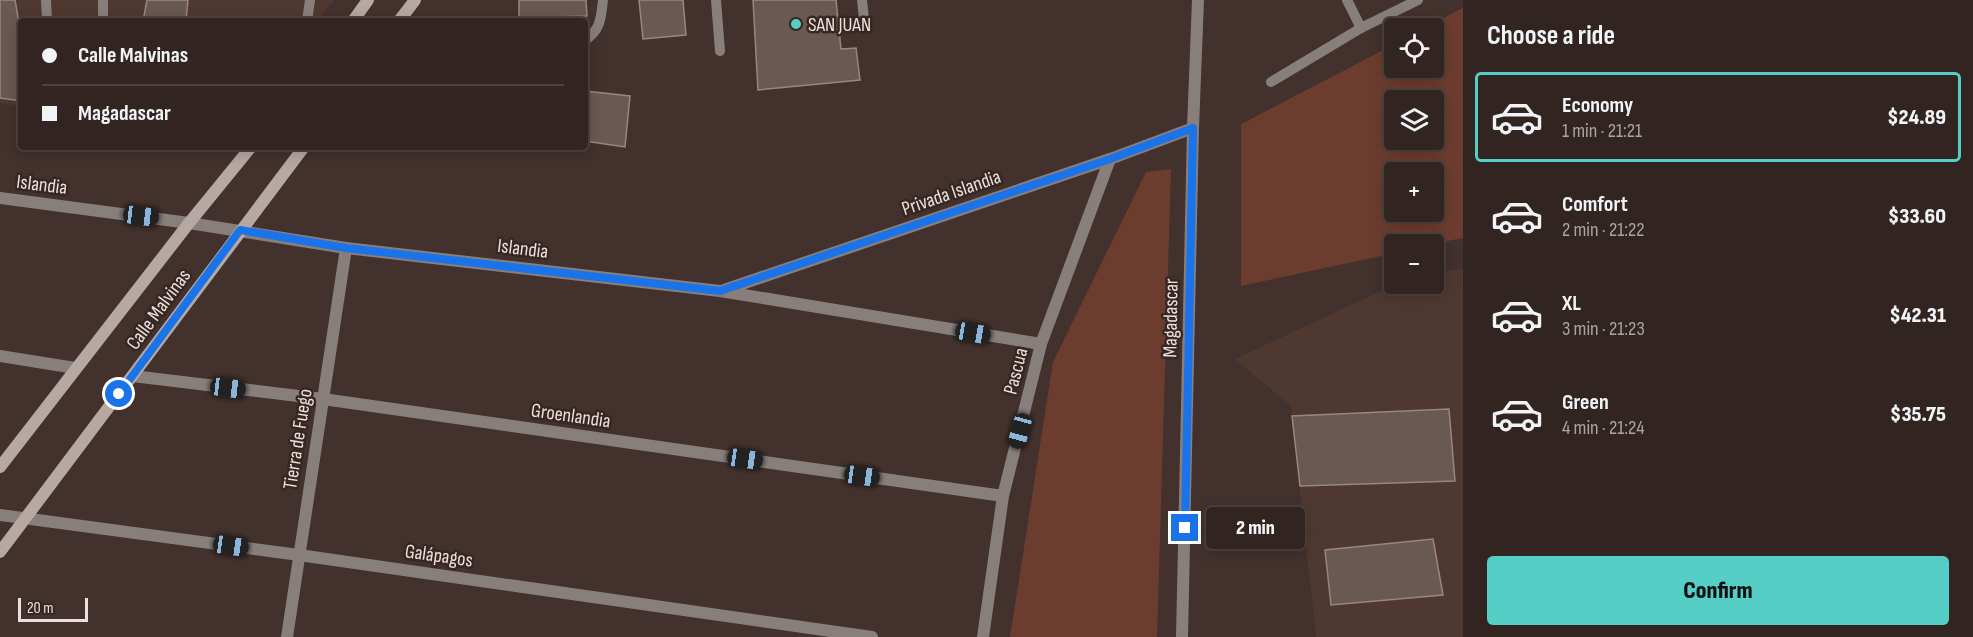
<!DOCTYPE html>
<html lang="en">
<head>
<meta charset="utf-8">
<style>
	body { margin:0; font-family:"Sofia Sans Condensed",sans-serif; background:#3a2d2a; color:#f1f3f6; height:100vh; display:flex; flex-direction:column; font-size:22px; white-space:nowrap }
	* { box-sizing:border-box; margin:0 }
	p { font-size:20px; color:#a8a5a5 }
	.icon { flex:none; width:33px; height:33px; fill:none; stroke:currentColor; stroke-width:2; stroke-linecap:round; stroke-linejoin:round }
	.map { position:relative; flex:1; overflow:hidden }
	.side { display:flex; flex-direction:column; background:#322521; width:510px }
	.side>* { flex:none }
	.top-card { position:absolute; left:18px; top:18px; width:570px; height:132px; border-radius:6px; box-shadow:0 3px 15px #0003,0 0 0 2px #4d423f; display:grid; align-content:center; height:132px; padding:0 24px; background:#322521 }
	.buttons { position:absolute; left:1384px; top:18px; display:grid; gap:12px }
	.buttons a { display:grid; place-items:center; width:60px; height:60px; border-radius:6px; background:#322521; box-shadow:0 3px 15px #0003,0 0 0 2px #4d423f; font-size:30px }
	.scale { position:absolute; left:18px; bottom:15px; width:70px; box-sizing:border-box; padding-left:6px; border:3px solid #ebe0dd; border-top:0; font-size:16px; line-height:21px; white-space:nowrap; color:#ebe0dd; -webkit-text-stroke:4px #372722; paint-order:stroke }
	.end { position:absolute; width:27px; height:27px; margin:-14px; border:8px solid #1a73e8; background:#fff; box-shadow:0 0 0 3px #fff }
	.from { border-radius:50% }
	.bubble { position:absolute; height:42px; border-radius:6px; background:#322521; box-shadow:0 3px 15px #0003,0 0 0 2px #4d423f; font-size:20px; font-weight:800; line-height:42px; text-align:center }
	.car { position:absolute; width:18px; height:36px; margin:-18px -9px; border-radius:8px; box-shadow:0 0 4px 2px #0007; background:linear-gradient(#222 24%,#8ab4d8 0 40%,#222 0 76%,#8ab4d8 0 86%,#222 0) }
	.top-card b { display:flex; align-items:center; gap:21px; height:57px; font-size:22px }
	.top-card b+b { border-top:2px solid #4d423f }
	.top-card i { width:15px; height:15px; background:#f1f3f6 }
	ul { padding:0; list-style:none }
	li { display:flex; align-items:center; gap:18px; height:90px; margin:0 12px 9px; padding:0 12px; border:3px solid transparent; border-radius:6px }
	li div { flex:1 }
	li b { display:block; font-size:22px }
	li em { font-style:normal; font-weight:800 }
	li.current { border-color:#55cec6 }
	li>.icon { width:54px; height:54px; stroke-width:1.5 }
	h2 { padding:0 24px; font-size:27px; line-height:72px }
	.primary-button { display:flex; gap:12px; margin-top:auto; padding:12px 24px }
	.primary-button a { flex:1; height:69px; border-radius:6px; background:#55cec6; color:#111; font-size:24px; font-weight:800; line-height:69px; text-align:center }
	main { display:flex; flex:1; min-height:0 }
	.map>svg:first-child { display:block }
	.built { fill:#4f3830 }
	.green { fill:#6c3d2e; fill-rule:evenodd }
	.building { fill:#6a5852; stroke:#9a867f; stroke-width:1.5 }
	.lines { fill:none; stroke-linecap:round; stroke-linejoin:round }
	.lane { stroke:#887f7c; stroke-width:10 }
	.street { stroke:#887f7c; stroke-width:12 }
	.secondary { stroke:#b6a8a3; stroke-width:12 }
	.route { stroke:#1a73e8; stroke-width:8 }
	.poi-dot { fill:#55cec6; stroke:#372722; stroke-width:2 }
	.labels { text-anchor:middle; stroke-width:5; stroke-linejoin:round; paint-order:stroke }
	.poi-label { font-size:20px; fill:#ebe0dd; stroke:#372722; text-anchor:start }
	.street-label { font-size:20px; fill:#ebe0dd; stroke:#372722 }
</style>
</head>
<body>
<main>
<div class="map">
<svg width="1463" height="637" viewBox="0 0 1463 637">
	<rect width="100%" height="100%" fill="#42312c"/>
	<g class="built">
		<polygon points="0,0 334,0 318,21 21,21 21,106 0,103"/>
		<polygon points="1463,269 1463,637 1316,637 1291,406 1235,359 1396,284 1434,284 1434,272"/>
	</g>
	<g class="green">
		<path d="M1463,8V238L1432,244H1395V253L1241,286V124L1395,44V68H1434V28H1424ZM1395,100H1434V140H1395ZM1395,172H1434V212H1395Z"/>
		<polygon points="1171,169 1157,637 1010,637 1053,362 1146,172"/>
	</g>
	<g class="building">
		<polygon points="0,0 15,0 21,34 21,101 0,98"/>
		<polygon points="147,0 188,0 186,21 143,21"/>
		<polygon points="519,0 586,0 587,16 519,18"/>
		<polygon points="639,0 683,0 686,35 643,39"/>
		<polygon points="753,0 836,0 841,49 856,48 860,80 758,90"/>
		<polygon points="585,91 630,96 625,147 585,141"/>
		<polygon points="1449,409 1455,481 1300,486 1292,416"/>
		<polygon points="1433,539 1443,595 1331,605 1325,550"/>
	</g>
	<g class="lines">
		<g class="lane">
			<polyline points="46,0 47,21"/>
			<polyline points="716,0 720,51"/>
			<polyline points="862,0 865,28"/>
			<polyline points="1347,0 1361,28"/>
			<polyline points="103,21 103,0"/>
			<polyline points="307,21 310,0"/>
			<path d="M585,40C601,30 601,17 603,0"/>
			<polyline points="1271,82 1361,28 1418,0"/>
		</g>
		<g class="street">
			<polyline points="0,198 189,223 346,248 720,291 1041,344"/>
			<polyline points="724,290 1110,159 1193,128"/>
			<polyline points="0,356 75,368"/>
			<polyline points="133,376 323,399 1003,496"/>
			<polyline points="0,515 299,555 872,637"/>
			<polyline points="287,637 346,248"/>
			<polyline points="983,637 1003,496 1041,344 1110,159"/>
			<polyline points="1182,637 1193,128 1198,0"/>
		</g>
		<g class="secondary">
			<polyline points="353,21 368,0"/>
			<polyline points="399,21 415,0"/>
			<polyline points="0,467 189,223 251,147"/>
			<polyline points="0,552 304,147"/>
		</g>
	</g>
	<g class="lines">
		<polyline class="route" points="119,394 240,230 346,248 720,291 1110,159 1193,128 1185,528"/>
	</g>
	<circle class="poi-dot" cx="796" cy="24" r="6"/>
	<g class="labels">
		<g class="poi-label">
			<text x="808" y="31">SAN JUAN</text>
		</g>
		<g class="street-label">
			<text transform="translate(42 184) rotate(7)" y="7">Islandia</text>
			<text transform="translate(951 192) rotate(-19)" y="7">Privada Islandia</text>
			<text transform="translate(523 248) rotate(7)" y="7">Islandia</text>
			<text transform="translate(158 309) rotate(-54)" y="7">Calle Malvinas</text>
			<text transform="translate(1170 318) rotate(-89)" y="7">Magadascar</text>
			<text transform="translate(1015 371) rotate(-76)" y="7">Pascua</text>
			<text transform="translate(571 415) rotate(8)" y="7">Groenlandia</text>
			<text transform="translate(297 439) rotate(-81)" y="7">Tierra de Fuego</text>
			<text transform="translate(439 555) rotate(8)" y="7">Galápagos</text>
		</g>
	</g>
</svg>
<div class="buttons">
<a><svg class="icon" aria-label="locate" viewBox="0 0 24 24"><circle cx="12" cy="12" r="6"/><path d="M12 2v4M12 18v4M2 12h4M18 12h4"/></svg></a>
<a><svg class="icon" aria-label="layers" viewBox="0 0 24 24"><path d="M12 4l9 5-9 5-9-5zM3 14l9 5 9-5"/></svg></a>
<a>+</a>
<a>−</a>
</div>
<div class="scale">20 m</div>
<i class="end from" style="left:119px;top:394px"></i>
<i class="end" style="left:1185px;top:528px"></i>
<div class="bubble" style="left:1206px;top:507px;width:99px">2 min</div>
<i class="car" style="left:141px;top:216px;rotate:97deg"></i>
<i class="car" style="left:973px;top:333px;rotate:100deg"></i>
<i class="car" style="left:228px;top:388px;rotate:97deg"></i>
<i class="car" style="left:1020px;top:431px;rotate:195deg"></i>
<i class="car" style="left:745px;top:459px;rotate:98deg"></i>
<i class="car" style="left:862px;top:476px;rotate:98deg"></i>
<i class="car" style="left:231px;top:546px;rotate:98deg"></i>
<div class="top-card">
<b><i class="from"></i>Calle Malvinas</b>
<b><i></i>Magadascar</b>
</div>
</div>
<section class="side">
<h2>Choose a ride</h2>
<ul>
<li class="current"><svg class="icon" aria-label="car" viewBox="0 0 24 24"><path d="M5 17H2v-5l4-1 3-4h7l3 4 3 1v5h-3M9 17h6M6 11h13"/><circle cx="7" cy="17" r="2"/><circle cx="17" cy="17" r="2"/></svg><div><b>Economy</b><p>1 min · 21:21</p></div><em>$24.89</em></li>
<li><svg class="icon" aria-label="car" viewBox="0 0 24 24"><path d="M5 17H2v-5l4-1 3-4h7l3 4 3 1v5h-3M9 17h6M6 11h13"/><circle cx="7" cy="17" r="2"/><circle cx="17" cy="17" r="2"/></svg><div><b>Comfort</b><p>2 min · 21:22</p></div><em>$33.60</em></li>
<li><svg class="icon" aria-label="car" viewBox="0 0 24 24"><path d="M5 17H2v-5l4-1 3-4h7l3 4 3 1v5h-3M9 17h6M6 11h13"/><circle cx="7" cy="17" r="2"/><circle cx="17" cy="17" r="2"/></svg><div><b>XL</b><p>3 min · 21:23</p></div><em>$42.31</em></li>
<li><svg class="icon" aria-label="car" viewBox="0 0 24 24"><path d="M5 17H2v-5l4-1 3-4h7l3 4 3 1v5h-3M9 17h6M6 11h13"/><circle cx="7" cy="17" r="2"/><circle cx="17" cy="17" r="2"/></svg><div><b>Green</b><p>4 min · 21:24</p></div><em>$35.75</em></li>
</ul>
<div class="primary-button"><a>Confirm</a></div>
</section>
</main>
</body>
</html>
